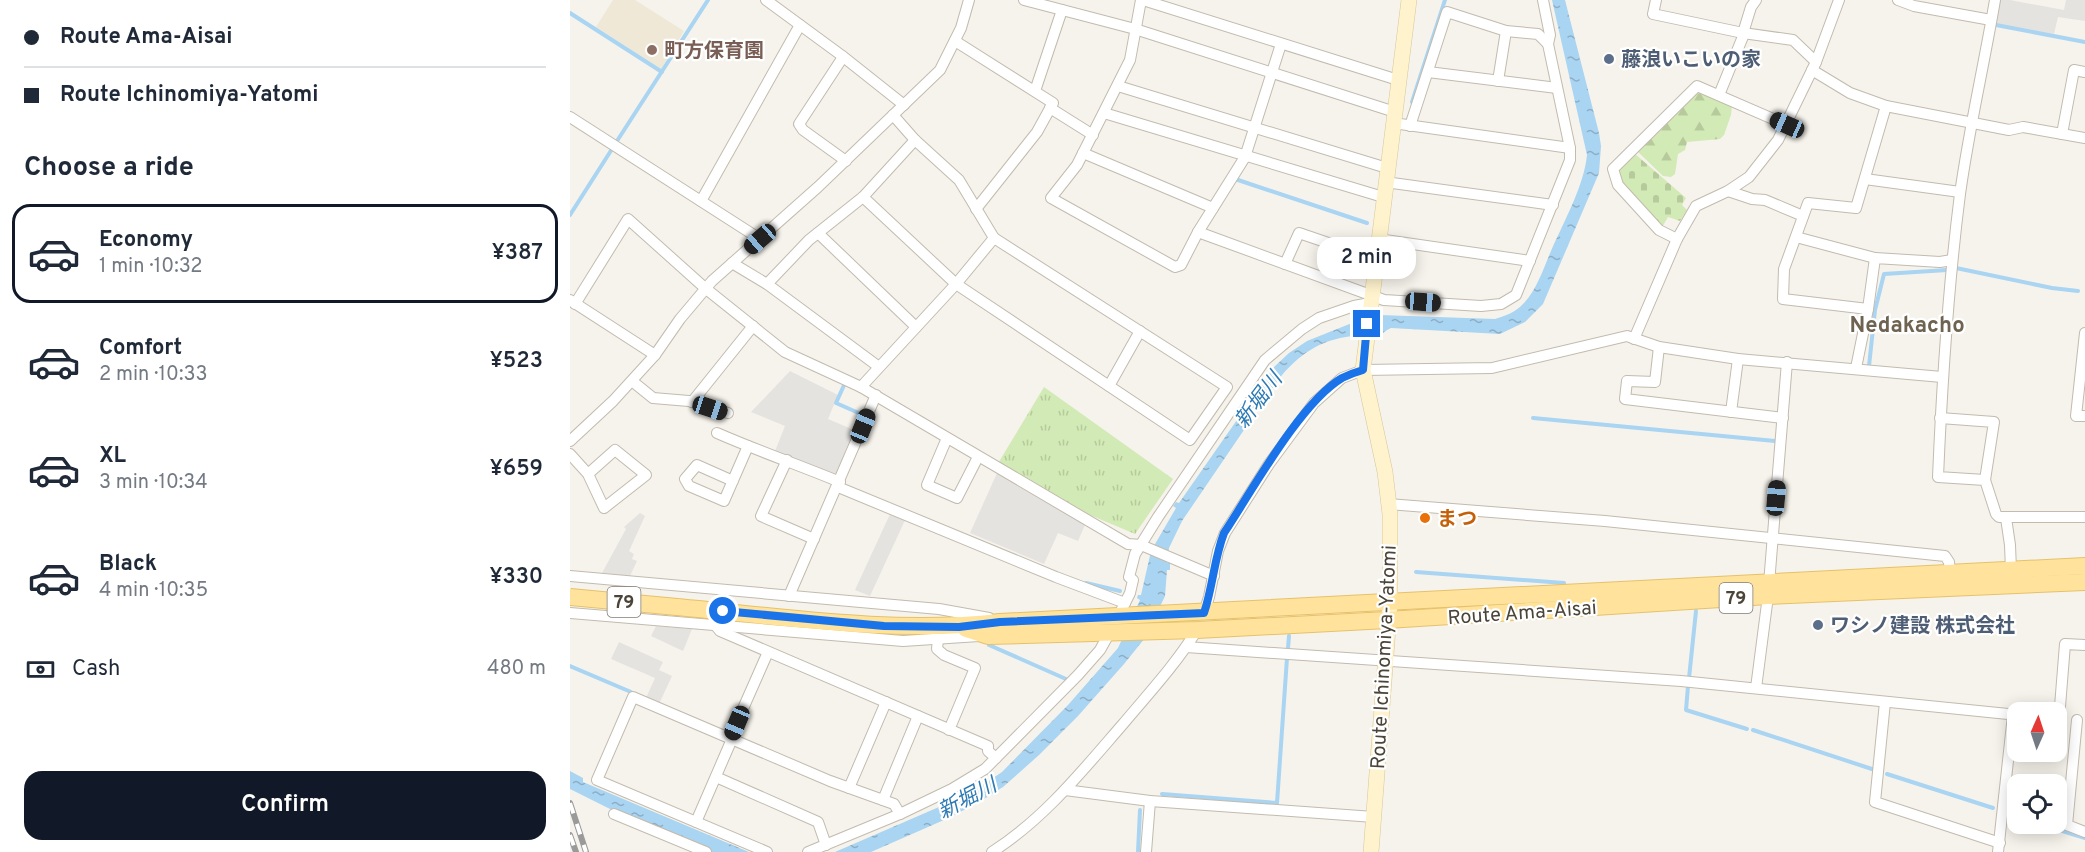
<!DOCTYPE html>
<html lang="en">
<head>
<meta charset="utf-8">
<style>
	body { margin:0; font-family:Overpass,"Noto Sans JP",sans-serif; background:#f6f6f7; color:#1f2937; height:100vh; display:flex; flex-direction:column; font-size:22px; white-space:nowrap }
	* { box-sizing:border-box; margin:0 }
	p { font-size:20px; color:#747a83 }
	.icon { flex:none; width:33px; height:33px; fill:none; stroke:currentColor; stroke-width:2; stroke-linecap:round; stroke-linejoin:round }
	.map { position:relative; flex:1; overflow:hidden }
	.details { display:flex; flex-direction:column; background:#fff; width:570px }
	.details>* { flex:none }
	.guide { display:grid; align-content:center; height:132px; padding:0 24px; background:#fff }
	.needle { width:39px; rotate:3deg }
	.controls { position:absolute; left:1437px; top:702px; display:grid; gap:12px }
	.controls a { display:grid; place-items:center; width:60px; height:60px; border-radius:12px; background:#fff; box-shadow:0 3px 15px #0003; font-size:30px }
	.end { position:absolute; width:27px; height:27px; margin:-14px; border:8px solid #1a73e8; background:#fff; box-shadow:0 0 0 3px #fff }
	.from { border-radius:50% }
	.bubble { position:absolute; height:42px; border-radius:18px; background:#fff; box-shadow:0 3px 15px #0003; font-size:20px; font-weight:600; line-height:42px; text-align:center }
	.car { position:absolute; width:18px; height:36px; margin:-18px -9px; border-radius:8px; box-shadow:0 0 4px 2px #0007; background:linear-gradient(#222 24%,#8ab4d8 0 40%,#222 0 76%,#8ab4d8 0 86%,#222 0) }
	.guide b { display:flex; align-items:center; gap:21px; height:57px; font-size:22px }
	.guide b+b { border-top:2px solid #e0e1e3 }
	.guide i { width:15px; height:15px; background:#1f2937 }
	ul { padding:0; list-style:none }
	li { display:flex; align-items:center; gap:18px; height:99px; margin:0 12px 9px; padding:0 12px; border:3px solid transparent; border-radius:18px }
	li div { flex:1 }
	li b { display:block; font-size:22px }
	li em { font-style:normal; font-weight:600 }
	li.selected { border-color:#111827 }
	li>.icon { width:54px; height:54px; stroke-width:1.5 }
	h2 { padding:0 24px; font-size:27px; line-height:72px }
	.pay { display:flex; align-items:center; gap:15px; height:66px; padding:0 24px; font-size:22px }
	.pay p { margin-inline-start:auto }
	.action { display:flex; gap:12px; margin-top:auto; padding:12px 24px }
	.action a { flex:1; height:69px; border-radius:18px; background:#111827; color:#fff; font-size:24px; font-weight:600; line-height:69px; text-align:center }
	main { display:flex; flex:1; min-height:0 }
	.map>svg:first-child { display:block }
	.education { fill:#efe8d6 }
	.grass { fill:url(#grass-tufts) }
	.forest { fill:url(#forest-firs) }
	.cemetery { fill:url(#cemetery-stones) }
	.parking { fill:#e5e3e0 }
	.water { fill:url(#water-ripples) }
	.lines { fill:none; stroke-linecap:round; stroke-linejoin:round }
	.stream { stroke:#a9d4f2; stroke-width:4 }
	.minor-casing { stroke:#c2bbae; stroke-width:12 }
	.secondary-casing { stroke:#d6c79b; stroke-width:16 }
	.primary-casing { stroke:#e6c16a; stroke-width:18 }
	.minor { stroke:#fff; stroke-width:10 }
	.secondary { stroke:#fff3cd; stroke-width:15 }
	.primary { stroke:#ffe39c; stroke-width:16 }
	.rail-casing { stroke:#9a9a9a; stroke-width:6 }
	.rail { stroke:#fff; stroke-width:4; stroke-dasharray:11; stroke-linecap:butt }
	.primary-bridge-casing { stroke:#e6c16a; stroke-width:18; stroke-linecap:butt }
	.primary-bridge { stroke:#ffe39c; stroke-width:16 }
	.route { stroke:#1a73e8; stroke-width:8 }
	.education-dot { fill:#8d6e63; stroke:#fff; stroke-width:2 }
	.service-dot { fill:#5c6f8a; stroke:#fff; stroke-width:2 }
	.food-dot { fill:#e8710a; stroke:#fff; stroke-width:2 }
	.labels { text-anchor:middle; stroke-width:4.5; stroke-linejoin:round; paint-order:stroke }
	.shield { fill:#fff; stroke:#817c74; stroke-width:1.5 }
	.shield-label { font-size:18px; font-weight:bold; fill:#4b4439 }
	.education-label { font-size:20px; font-weight:bold; fill:#785e54; stroke:#fff; text-anchor:start }
	.service-label { font-size:20px; font-weight:bold; fill:#4e5e75; stroke:#fff; text-anchor:start }
	.food-label { font-size:20px; font-weight:bold; fill:#c56008; stroke:#fff; text-anchor:start }
	.street-label { font-size:20px; fill:#4b4439; stroke:#fff }
	.water-label { font-size:21px; font-style:italic; fill:#2e7ab2; stroke:#fff }
	.quarter-label { font-size:22px; font-weight:bold; fill:#6e6250; stroke:#fff }
</style>
</head>
<body>
<main>
<section class="details">
<div class="guide">
<b><i class="from"></i>Route Ama-Aisai</b>
<b><i></i>Route Ichinomiya-Yatomi</b>
</div>
<h2>Choose a ride</h2>
<ul>
<li class="selected"><svg class="icon" aria-label="car" viewBox="0 0 24 24"><path d="M5 17H2v-5l4-1 3-4h7l3 4 3 1v5h-3M9 17h6M6 11h13"/><circle cx="7" cy="17" r="2"/><circle cx="17" cy="17" r="2"/></svg><div><b>Economy</b><p>1 min · 10:32</p></div><em>¥387</em></li>
<li><svg class="icon" aria-label="car" viewBox="0 0 24 24"><path d="M5 17H2v-5l4-1 3-4h7l3 4 3 1v5h-3M9 17h6M6 11h13"/><circle cx="7" cy="17" r="2"/><circle cx="17" cy="17" r="2"/></svg><div><b>Comfort</b><p>2 min · 10:33</p></div><em>¥523</em></li>
<li><svg class="icon" aria-label="car" viewBox="0 0 24 24"><path d="M5 17H2v-5l4-1 3-4h7l3 4 3 1v5h-3M9 17h6M6 11h13"/><circle cx="7" cy="17" r="2"/><circle cx="17" cy="17" r="2"/></svg><div><b>XL</b><p>3 min · 10:34</p></div><em>¥659</em></li>
<li><svg class="icon" aria-label="car" viewBox="0 0 24 24"><path d="M5 17H2v-5l4-1 3-4h7l3 4 3 1v5h-3M9 17h6M6 11h13"/><circle cx="7" cy="17" r="2"/><circle cx="17" cy="17" r="2"/></svg><div><b>Black</b><p>4 min · 10:35</p></div><em>¥330</em></li>
</ul>
<div class="pay"><svg class="icon" aria-label="cash" viewBox="0 0 24 24"><path d="M3 7h18v10H3z"/><circle cx="12" cy="12" r="2"/></svg>Cash<p>480 m</p></div>
<div class="action"><a>Confirm</a></div>
</section>
<div class="map">
<svg width="1515" height="852" viewBox="0 0 1515 852">
	<defs>
		<pattern id="grass-tufts" width="24" height="20" patternUnits="userSpaceOnUse" patternTransform="scale(1.5)"><rect width="24" height="20" fill="#d2eab5"/><path d="M3 7l-1-3M5 7V3M7 7l1-3M15 17l-1-3M17 17v-4M19 17l1-3" fill="none" stroke="#b6ca9c"/></pattern>
		<pattern id="forest-firs" width="22" height="20" patternUnits="userSpaceOnUse" patternTransform="scale(1.5)"><rect width="22" height="20" fill="#d2eab5"/><path d="M5 1l3.5 6h-7zM16 11l3.5 6h-7z" fill="#b6ca9c"/></pattern>
		<pattern id="cemetery-stones" width="16" height="16" patternUnits="userSpaceOnUse" patternTransform="scale(1.5)"><rect width="16" height="16" fill="#d2eab5"/><path d="M2 7V4a2 2 0 0 1 4 0v3zM10 15v-3a2 2 0 0 1 4 0v3z" fill="#b6ca9c"/></pattern>
		<pattern id="water-ripples" width="26" height="14" patternUnits="userSpaceOnUse" patternTransform="scale(1.5)"><rect width="26" height="14" fill="#a9d4f2"/><path d="M2 4q2-2 4 0t4 0M15 11q2-2 4 0t4 0" fill="none" stroke="#8caec5"/></pattern>
	</defs>
	<rect width="100%" height="100%" fill="#f6f3ec"/>
	<polygon class="education" points="43,0 65,0 114,31 91,69 26,27"/>
	<polygon class="grass" points="474,387 603,479 565,534 506,509 427,465"/>
	<polygon class="forest" points="1132,93 1162,106 1161,115 1154,135 1150,139 1117,142 1115,150 1108,154 1105,174 1101,177 1093,176 1067,151 1125,94"/>
	<polygon class="cemetery" points="1064,153 1116,198 1112,205 1117,210 1110,221 1098,217 1091,229 1050,185 1048,168"/>
	<g class="parking">
		<polygon points="1428,0 1440,0 1494,10 1496,0 1515,0 1515,21 1488,17 1484,34 1424,24"/>
		<polygon points="220,371 268,395 258,419 284,430 265,476 205,451 215,426 181,412"/>
		<polygon points="427,473 515,525 508,541 488,533 474,564 400,533"/>
		<polygon points="321,512 336,518 300,596 285,590"/>
		<polygon points="70,513 75,516 59,551 64,554 62,559 67,561 60,576 32,573 56,529 54,527"/>
		<polygon points="86,626 122,629 113,651 81,636"/>
		<polygon points="49,642 93,662 89,670 102,676 89,704 76,698 85,678 41,659"/>
	</g>
	<g class="water">
		<path d="M982,0H995L1029,133L1031,146L1029,173L973,304L955,322L930,334L821,328C816,330 810,336 805,337C798,338 789,335 782,336C749,340 728,355 708,380L612,521L599,548L597,563H600V570H597L595,596L575,638L554,664L508,716L469,755L433,787L406,804L374,820L301,852H265L399,794L432,772L498,705L548,648L570,600L567,598L568,595H571L581,551L606,508L603,506L606,502L609,503L704,367L719,353L737,341L782,323L787,318L809,315L925,319C935,316 946,312 953,304C967,290 973,269 981,251C994,221 1014,186 1017,155Z"/>
		<polygon points="0,771 13,778 13,782 179,852 140,852 44,811 0,789"/>
	</g>
	<g class="lines">
		<g class="stream">
			<polyline points="0,13 92,72"/>
			<polyline points="1426,25 1515,42"/>
			<polyline points="842,102 875,0"/>
			<polyline points="47,141 138,0"/>
			<polyline points="665,179 797,223"/>
			<polyline points="0,215 42,149"/>
			<polyline points="1386,268 1482,288 1508,291"/>
			<polyline points="1299,366 1305,310 1314,274 1377,270"/>
			<polyline points="273,382 275,383 266,403 291,414"/>
			<polyline points="963,418 1205,441"/>
			<polyline points="846,572 994,583"/>
			<polyline points="516,583 550,591"/>
			<polyline points="419,645 496,679"/>
			<polyline points="718,648 719,636"/>
			<polyline points="0,666 61,692"/>
			<polyline points="1119,678 1126,611"/>
			<polyline points="1118,686 1116,710 1177,729"/>
			<polyline points="1183,730 1305,770"/>
			<polyline points="1317,774 1423,808"/>
			<polyline points="592,794 707,803 717,658"/>
			<polyline points="1440,814 1448,816"/>
			<polyline points="1470,824 1515,838"/>
			<polyline points="568,852 570,810"/>
		</g>
		<defs>
			<g id="minor">
				<polyline points="196,0 271,55 334,105"/>
				<polyline points="454,0 565,29 825,112"/>
				<polyline points="571,0 560,60 507,165 481,198 605,267 611,265 628,232 814,300 911,306 931,304 946,295 1000,160 1000,148 978,44 968,34 936,31 877,12 840,126"/>
				<polyline points="573,0 828,80"/>
				<polyline points="973,0 980,35 978,44"/>
				<polyline points="1086,0 1083,14 1173,33 1223,40 1246,62"/>
				<polyline points="1328,0 1344,6 1421,20"/>
				<path d="M1425,0C1414,65 1399,129 1390,194C1378,288 1372,382 1368,477L1415,480L1426,514L1429,517H1515"/>
				<polyline points="1173,33 1181,7 1186,0"/>
				<polyline points="385,41 483,103 467,132 406,209"/>
				<polyline points="273,57 229,124 233,130 276,161"/>
				<polyline points="1242,70 1280,93 1316,106"/>
				<polyline points="858,72 987,88"/>
				<polyline points="928,81 936,31"/>
				<polyline points="548,86 817,168"/>
				<polyline points="465,91 492,10"/>
				<polyline points="1149,95 1174,34"/>
				<polyline points="480,108 523,135"/>
				<polyline points="534,113 813,197"/>
				<polyline points="0,117 190,239"/>
				<polyline points="823,123 1000,148"/>
				<polyline points="1492,134 1504,70 1515,72"/>
				<polyline points="513,153 643,208"/>
				<polyline points="1295,179 1390,192"/>
				<polyline points="815,182 983,205"/>
				<polyline points="1158,191 1182,199 1195,200 1233,216"/>
				<polyline points="293,197 386,284 620,440 657,387 424,238 389,180 345,140 323,115"/>
				<polyline points="131,201 230,25"/>
				<polyline points="628,232 675,157 711,44"/>
				<polyline points="248,233 346,327"/>
				<polyline points="1226,237 1305,258"/>
				<polyline points="424,238 386,284 291,387 558,544 571,545 644,576"/>
				<polyline points="808,239 960,261"/>
				<polyline points="1107,239 1089,230 1048,185 1043,169 1127,86 1217,125"/>
				<polyline points="1382,260 1370,262 1305,258 1298,309 1213,299 1214,269 1238,203 1286,208 1316,106 1439,130 1453,127 1515,138"/>
				<polyline points="162,263 197,284 309,367"/>
				<polyline points="715,264 729,233 805,259"/>
				<polyline points="197,284 239,240 293,197 345,140"/>
				<polyline points="0,300 85,355"/>
				<polyline points="5,304 58,219 135,288 215,352 291,387"/>
				<polyline points="1515,333 1506,416 1515,416"/>
				<polyline points="1064,339 1107,239 1126,206 1158,191 1179,177 1208,140 1246,62 1269,0"/>
				<polyline points="1089,347 1085,382 1057,381 1055,399 1213,418"/>
				<polyline points="1286,368 1298,309"/>
				<polyline points="62,381 83,398 119,401 158,413"/>
				<polyline points="539,386 570,331"/>
				<polyline points="122,402 183,326"/>
				<polyline points="1161,412 1168,359"/>
				<polyline points="1370,418 1424,422 1415,480"/>
				<path d="M147,433C188,451 229,465 270,482"/>
				<polyline points="377,438 357,485 387,498 408,457"/>
				<polyline points="0,441 43,401 85,355 110,319 142,281 248,187 370,70 391,28 399,0"/>
				<polyline points="0,454 18,474 34,508 76,475 45,450 18,474"/>
				<polyline points="217,460 191,516 244,539"/>
				<polyline points="163,481 127,465 115,479 119,486 154,501 178,446"/>
				<polyline points="268,487 486,577 555,603"/>
				<polyline points="818,504 1035,521 1375,556 1379,562 1380,573"/>
				<polyline points="1436,518 1440,545 1441,570"/>
				<polyline points="0,576 369,609 419,618"/>
				<polyline points="219,596 306,395"/>
				<polyline points="0,613 333,641 409,636"/>
				<polyline points="634,613 639,597 648,551 655,533 699,464 744,403 772,378 793,370 922,368 1057,336 1089,347 1168,359 1372,377"/>
				<polyline points="548,617 560,593 563,580 559,577 565,554 588,517 695,360 732,329 749,318 784,306 800,303"/>
				<polyline points="145,625 150,631 418,746 418,751 426,758"/>
				<polyline points="368,639 367,649 374,655 405,668 379,730"/>
				<polyline points="616,647 1111,681 1448,715"/>
				<polyline points="1186,688 1198,596 1217,362"/>
				<polyline points="1315,702 1305,802 1430,843"/>
				<polyline points="1489,719 1495,644 1515,645"/>
				<polyline points="1507,720 1497,825 1515,832"/>
				<polyline points="160,738 198,652"/>
				<polyline points="146,777 248,822 256,845"/>
				<polyline points="279,788 316,702"/>
				<polyline points="495,790 580,801 804,817"/>
				<polyline points="313,800 348,716"/>
				<polyline points="1434,804 1448,809"/>
				<polyline points="44,814 136,852"/>
				<polyline points="126,822 162,739"/>
				<polyline points="197,852 27,780 63,697 260,781 324,804 330,814"/>
				<polyline points="238,852 330,814 382,789 415,769 508,675 530,650 540,632"/>
				<path d="M422,852C474,819 513,770 553,724C579,693 606,664 627,630"/>
				<polyline points="576,852 580,801"/>
				<polyline points="1428,852 1443,715"/>
			</g>
			<polyline id="secondary" points="801,852 820,602 820,514 815,472 793,370 839,0"/>
			<g id="primary">
				<path d="M107,607C215,617 323,634 430,622L1515,566"/>
				<polyline points="396,629 418,636 627,630 817,620 1198,596 1515,582"/>
			</g>
		</defs>
		<use href="#minor" class="minor-casing"/>
		<use href="#secondary" class="secondary-casing"/>
		<use href="#primary" class="primary-casing"/>
		<use href="#minor" class="minor"/>
		<use href="#secondary" class="secondary"/>
		<use href="#primary" class="primary"/>
		<defs>
			<g id="rail">
				<polyline points="0,803 16,852"/>
				<polyline points="0,835 6,852"/>
			</g>
		</defs>
		<use href="#rail" class="rail-casing"/>
		<use href="#rail" class="rail"/>
		<defs>
			<polyline id="primary-bridge" points="0,597 107,607"/>
		</defs>
		<use href="#primary-bridge" class="primary-bridge-casing"/>
		<use href="#primary-bridge" class="primary-bridge"/>
	</g>
	<g class="lines">
		<path class="route" d="M153,611L314,626L389,627L430,622L634,613C643,586 644,559 654,533C682,491 730,403 772,378C778,375 786,372 793,370L797,324"/>
	</g>
	<circle class="education-dot" cx="82" cy="50" r="6"/>
	<g class="service-dot">
		<circle cx="1039" cy="59" r="6"/>
		<circle cx="1248" cy="625" r="6"/>
	</g>
	<circle class="food-dot" cx="855" cy="518" r="6"/>
	<g class="labels">
		<g class="shield">
			<rect x="1149.5" y="583" width="33" height="30" rx="4.5"/>
			<rect x="37.5" y="587" width="33" height="30" rx="4.5"/>
		</g>
		<g class="shield-label">
			<text x="1166" y="604">79</text>
			<text x="54" y="608">79</text>
		</g>
		<g class="education-label">
			<text x="94" y="57">町方保育園</text>
		</g>
		<g class="service-label">
			<text x="1051" y="66">藤浪いこいの家</text>
			<text x="1260" y="632">ワシノ建設 株式会社</text>
		</g>
		<g class="food-label">
			<text x="867" y="525">まつ</text>
		</g>
		<g class="street-label">
			<text transform="translate(952 612) rotate(-4)" y="7">Route Ama-Aisai</text>
			<text transform="translate(813 657) rotate(-87)" y="7">Route Ichinomiya-Yatomi</text>
		</g>
		<g class="water-label">
			<text transform="translate(688 400) rotate(-53)" y="7">新堀川</text>
			<text transform="translate(397 798) rotate(-28)" y="7">新堀川</text>
		</g>
		<g class="quarter-label">
			<text x="1337" y="332">Nedakacho</text>
		</g>
	</g>
</svg>
<div class="controls">
<a><svg class="needle" viewBox="-14 -14 28 28"><path d="M0-13l5 13h-10z" fill="#e53935"/><path d="M0 13l5-13h-10z" fill="#747a83"/></svg></a>
<a><svg class="icon" aria-label="locate" viewBox="0 0 24 24"><circle cx="12" cy="12" r="6"/><path d="M12 2v4M12 18v4M2 12h4M18 12h4"/></svg></a>
</div>
<i class="end from" style="left:153px;top:611px"></i>
<i class="end" style="left:797px;top:324px"></i>
<div class="bubble" style="left:747px;top:237px;width:99px">2 min</div>
<i class="car" style="left:1217px;top:125px;rotate:294deg"></i>
<i class="car" style="left:190px;top:239px;rotate:229deg"></i>
<i class="car" style="left:853px;top:302px;rotate:94deg"></i>
<i class="car" style="left:140px;top:408px;rotate:108deg"></i>
<i class="car" style="left:293px;top:426px;rotate:22deg"></i>
<i class="car" style="left:1206px;top:498px;rotate:5deg"></i>
<i class="car" style="left:167px;top:723px;rotate:203deg"></i>
</div>
</main>
</body>
</html>
